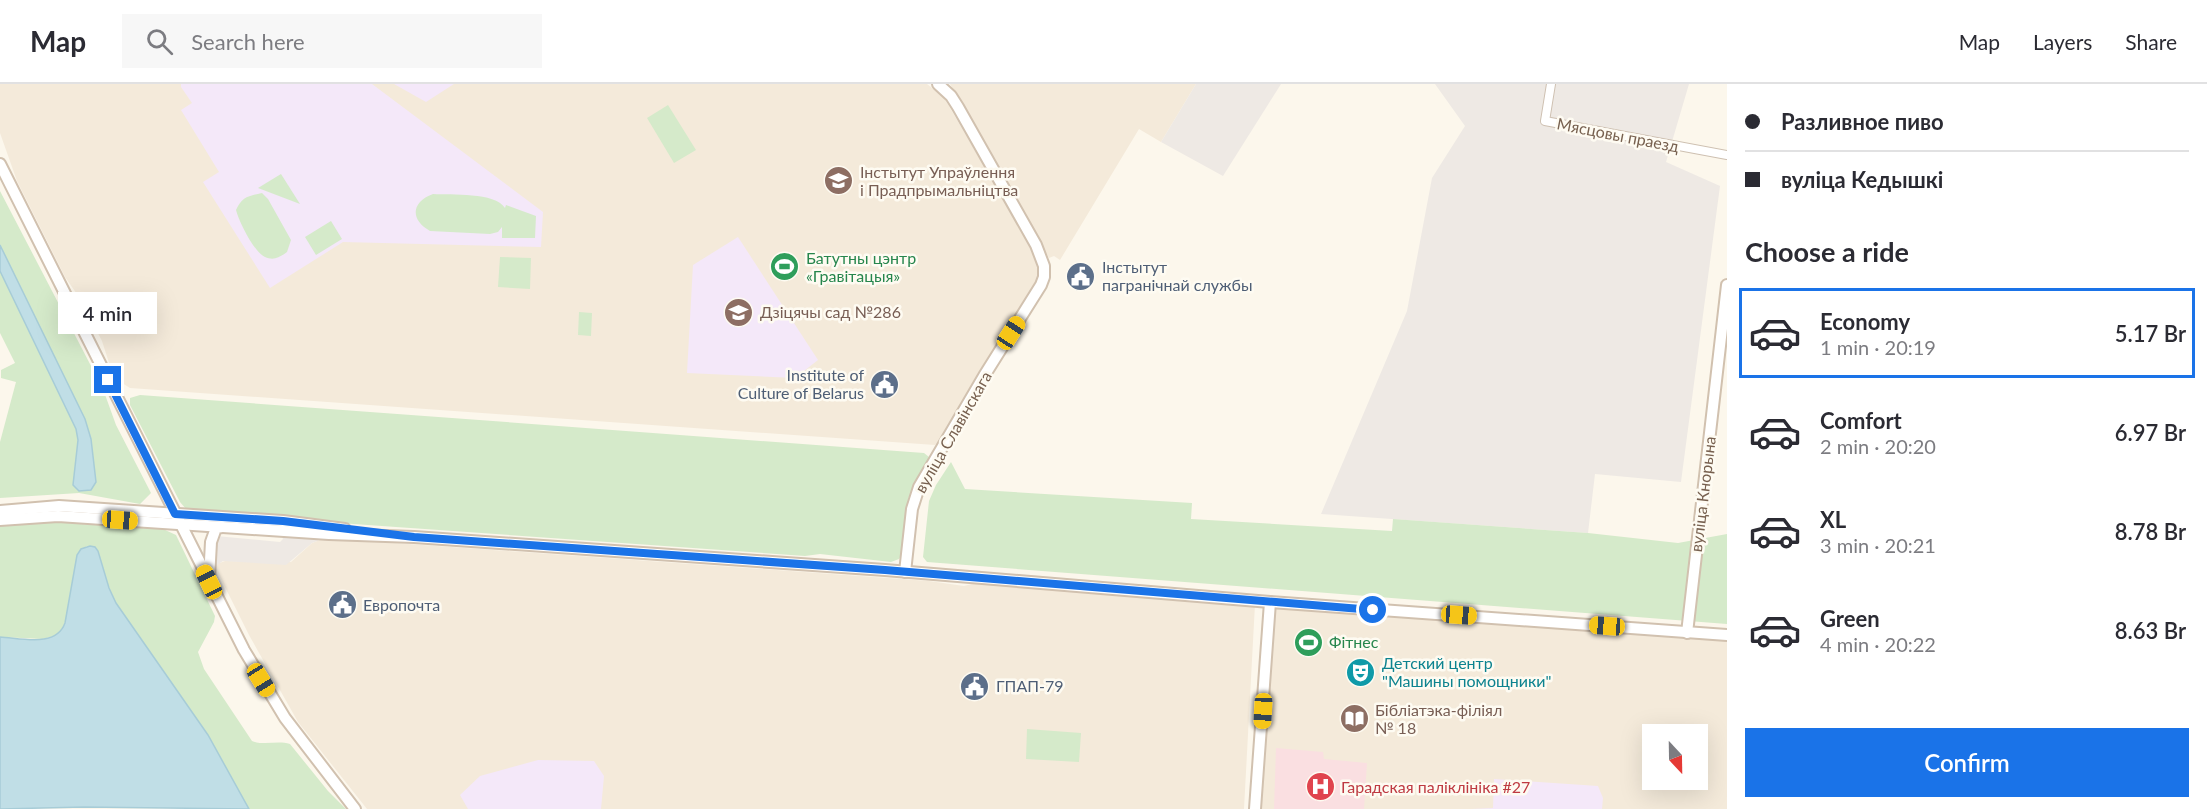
<!DOCTYPE html>
<html lang="en">
<head>
<meta charset="utf-8">
<style>
	body { margin:0; font-family:Lato,sans-serif; background:#f7f7f7; color:#2b2b33; height:100vh; display:flex; flex-direction:column; font-size:22px; white-space:nowrap }
	* { box-sizing:border-box; margin:0 }
	p { font-size:20px; color:#7c7c81 }
	.icon { flex:none; width:33px; height:33px; fill:none; stroke:currentColor; stroke-width:2; stroke-linecap:round; stroke-linejoin:round }
	.map { position:relative; flex:1; overflow:hidden }
	.sheet { display:flex; flex-direction:column; background:#fff; width:480px }
	.sheet>* { flex:none }
	.hud { display:grid; align-content:center; height:132px; padding:0 18px; background:#fff }
	.needle { width:39px; rotate:158deg }
	.controls { position:absolute; left:1642px; top:640px; display:grid; gap:12px }
	.controls a { display:grid; place-items:center; width:66px; height:66px; border-radius:0px; background:#fff; box-shadow:0 6px 24px #0002; font-size:30px }
	.end { position:absolute; width:27px; height:27px; margin:-14px; border:8px solid #1a73e8; background:#fff; box-shadow:0 0 0 3px #fff }
	.from { border-radius:50% }
	.bubble { position:absolute; height:42px; border-radius:0px; background:#fff; box-shadow:0 6px 24px #0002; font-size:20px; font-weight:600; line-height:42px; text-align:center }
	.car { position:absolute; width:18px; height:36px; margin:-18px -9px; border-radius:8px; box-shadow:0 0 4px 2px #0007; background:linear-gradient(#f5c518 24%,#345 0 40%,#f5c518 0 76%,#345 0 86%,#f5c518 0) }
	.hud b { display:flex; align-items:center; gap:21px; height:57px; font-size:22px }
	.hud b+b { border-top:2px solid #e1e1e2 }
	.hud i { width:15px; height:15px; background:#2b2b33 }
	ul { padding:0; list-style:none }
	li { display:flex; align-items:center; gap:18px; height:90px; margin:0 12px 9px; padding:0 6px; border:3px solid transparent; border-radius:0px }
	li div { flex:1 }
	li b { display:block; font-size:22px }
	li em { font-style:normal; font-weight:600 }
	li.active { border-color:#1a73e8 }
	li>.icon { width:54px; height:54px; stroke-width:1.5 }
	h2 { padding:0 18px; font-size:27px; line-height:72px }
	.button { display:flex; gap:12px; margin-top:auto; padding:12px 18px }
	.button a { flex:1; height:69px; border-radius:0px; background:#1a73e8; color:#fff; font-size:24px; font-weight:600; line-height:69px; text-align:center }
	header { display:flex; align-items:center; gap:36px; box-sizing:border-box; height:84px; padding:0 30px; background:#fff; border-bottom:2px solid #e1e1e2 }
	header strong { font-size:28px }
	nav { display:flex; gap:33px; margin-inline-start:auto; font-size:21px }
	.search { width:420px; height:54px; background:#f7f7f7; display:flex; align-items:center; gap:15px; box-sizing:border-box; padding:0 21px; border-radius:0px; color:#7c7c81; font-size:22px }
	main { display:flex; flex:1; min-height:0 }
	.map>svg:first-child { display:block }
	.residential { fill:#f4eada; fill-rule:evenodd }
	.industrial { fill:#eee9e4 }
	.education { fill:#f4e8f9 }
	.medical { fill:#fadfe1 }
	.green { fill:#d5eaca }
	.water { fill:#c0dee6; stroke:#a7ccd7; stroke-width:1.5 }
	.lines { fill:none; stroke-linecap:round; stroke-linejoin:round }
	.street-casing { stroke:#cec0b1; stroke-width:10 }
	.secondary-casing { stroke:#d1c1af; stroke-width:14 }
	.street { stroke:#fff; stroke-width:8 }
	.secondary { stroke:#fff; stroke-width:10 }
	.route { stroke:#1a73e8; stroke-width:8 }
	.labels { text-anchor:middle; stroke-width:5; stroke-linejoin:round; paint-order:stroke }
	.street-label { font-size:16px; fill:#77604f; stroke:#fefbf2 }
	.education-label { font-size:16px; fill:#785e54; stroke:#fefbf2; text-anchor:start }
	.leisure-label { font-size:16px; fill:#27864d; stroke:#fefbf2; text-anchor:start }
	.service-label { font-size:16px; fill:#4e5e75; stroke:#fefbf2; text-anchor:start }
	.culture-label { font-size:16px; fill:#0d838f; stroke:#fefbf2; text-anchor:start }
	.health-label { font-size:16px; fill:#be3a42; stroke:#fefbf2; text-anchor:start }
</style>
</head>
<body>
<header>
<strong>Map</strong>
<div class="search"><svg class="icon" aria-label="search" viewBox="0 0 24 24"><circle cx="10" cy="10" r="6"/><path d="M15 15l6 6"/></svg>Search here</div>
<nav><a>Map</a><a>Layers</a><a>Share</a></nav>
</header>
<main>
<div class="map">
<svg width="1727" height="725" viewBox="0 0 1727 725">
	<rect width="100%" height="100%" fill="#fcf7ec"/>
	<g class="residential">
		<polygon points="0,0 927,0 943,13 949,22 1033,167 1037,179 1038,191 1035,199 939,358 935,361 130,304 119,297 110,282 102,257 79,213 65,193 17,97 0,49"/>
		<polygon points="950,0 1196,0 1161,58 1139,45 1060,176 1054,172 1049,174"/>
		<polygon points="325,454 929,497 964,502 976,499 1255,520 1244,725 367,725 298,638 249,551 216,485 217,480 225,477 291,478 312,459"/>
		<path d="M1273,522L1727,557V725H1260ZM1653,651H1698V696H1653Z"/>
	</g>
	<g class="industrial">
		<polygon points="1196,0 1281,0 1223,92 1161,58"/>
		<polygon points="1435,0 1689,0 1666,78 1720,102 1681,398 1595,390 1588,449 1321,430 1407,227 1432,94 1465,42"/>
		<polygon points="281,451 325,454 312,459 286,481 223,477 217,481 217,489 215,483 216,452 280,458 283,455"/>
	</g>
	<g class="education">
		<polygon points="181,0 372,0 543,128 541,163 343,158 270,204 203,98 219,88 181,26 192,19 181,3"/>
		<polygon points="394,0 454,0 426,18"/>
		<polygon points="738,153 818,276 795,294 687,289 693,181"/>
		<polygon points="538,676 594,677 604,692 601,725 468,725 460,711 480,692"/>
		<polygon points="1494,695 1598,702 1603,714 1602,725 1472,725 1493,724"/>
	</g>
	<polygon class="medical" points="1276,664 1323,668 1324,675 1367,679 1364,725 1274,725"/>
	<g class="green">
		<polygon points="668,21 696,66 674,79 647,34"/>
		<polygon points="281,90 300,120 258,104"/>
		<polygon points="0,107 103,305 116,341 151,409 140,420 79,409 0,414 0,358 16,298 1,294 1,286 15,279 0,249"/>
		<path d="M262,109L268,115L291,156L287,168C280,173 274,177 265,173C254,168 239,138 236,126C242,113 248,112 262,109Z"/>
		<path d="M433,110C451,111 495,108 505,124L506,121L536,132L535,154H502V143L498,148L490,150L430,147C410,136 411,118 433,110Z"/>
		<polygon points="331,137 342,155 316,171 305,153"/>
		<polygon points="500,173 531,174 530,205 498,203"/>
		<polygon points="579,228 592,229 591,252 578,251"/>
		<polygon points="140,311 924,369 929,373 908,415 901,472 899,475 891,478 820,470 805,472 325,438 299,433 186,425 180,418 130,321 130,314"/>
		<polygon points="951,378 965,405 1192,419 1191,435 1392,447 1393,435 1588,449 1678,459 1727,450 1727,540 927,478 923,473 929,417 936,401"/>
		<path d="M50,436L81,440L163,445L176,451L215,532L214,538L198,568L204,585L252,657C265,662 277,656 290,660L328,707L346,725H249L208,651L116,519L109,504L98,467L87,462L79,468L65,539L58,551L43,555L0,553V440Z"/>
		<polygon points="1027,645 1081,649 1079,678 1026,675"/>
	</g>
	<g class="water">
		<polygon points="0,161 85,335 91,355 96,398 91,406 79,407 73,401 78,356 76,345 0,187"/>
		<path d="M90,462L95,463L98,467L109,504L116,519L208,651L249,725L84,723L0,725V553C21,554 56,564 65,539L77,471L81,465Z"/>
	</g>
	<g class="lines">
		<defs>
			<polyline id="street" points="1551,0 1545,37 1727,71"/>
			<g id="secondary">
				<polyline points="0,80 244,566 285,634 355,725"/>
				<polyline points="0,427 59,422 283,437 345,445"/>
				<polyline points="0,436 58,432 329,450 414,453 885,486 1270,518 1727,551"/>
				<polyline points="905,488 912,425 919,403 984,292 1041,201 1044,193 1044,182 1036,161 958,23 951,12 938,0"/>
				<polyline points="209,495 211,458 216,444 222,443"/>
				<polyline points="1687,549 1727,201"/>
				<polyline points="1255,725 1270,518"/>
			</g>
		</defs>
		<use href="#street" class="street-casing"/>
		<use href="#secondary" class="secondary-casing"/>
		<use href="#street" class="street"/>
		<use href="#secondary" class="secondary"/>
	</g>
	<g class="lines">
		<polyline class="route" points="108,296 175,430 283,437 414,453 885,486 1373,526"/>
	</g>
	<defs>
		<symbol id="university-disc" viewBox="-11 -11 22 22"><circle r="9.5" fill="#8d6e63" stroke="#fefbf2"/><path d="M0-5L7-2L0 1L-7-2ZM-4 1L0 2.5L4 1V4Q0 6-4 4Z" fill="#fff"/></symbol>
		<symbol id="stadium-disc" viewBox="-11 -11 22 22"><circle r="9.5" fill="#2e9e5b" stroke="#fefbf2"/><path d="M0-5a6.5 5 0 1 0 0 10a6.5 5 0 1 0 0-10ZM-3.5-1.8h7v3.6h-7Z" fill="#fff"/></symbol>
		<symbol id="civic-disc" viewBox="-11 -11 22 22"><circle r="9.5" fill="#5c6f8a" stroke="#fefbf2"/><path d="M-.6-6.5H3V-4.5H.6V-3L4-1V1h2V6H-6V1h2V-1L-.6-3ZM-1.2 2.5V6h2.4V2.5Z" fill="#fff"/></symbol>
		<symbol id="school-disc" viewBox="-11 -11 22 22"><circle r="9.5" fill="#8d6e63" stroke="#fefbf2"/><path d="M0-5L7-2L0 1L-7-2ZM-4 1L0 2.5L4 1V4Q0 6-4 4Z" fill="#fff"/></symbol>
		<symbol id="theatre-disc" viewBox="-11 -11 22 22"><circle r="9.5" fill="#0f9aa8" stroke="#fefbf2"/><path d="M-5-5.5Q0-4 5-5.5V0Q5 5 0 6Q-5 5-5 0ZM-3.3-2.5H-1v1.5H-3.3ZM1-2.5H3.3v1.5H1ZM-2.8 1Q0 5.5 2.8 1Z" fill="#fff"/></symbol>
		<symbol id="library-disc" viewBox="-11 -11 22 22"><circle r="9.5" fill="#8d6e63" stroke="#fefbf2"/><path d="M-6-4Q-3-5.5-.7-3.5V5Q-3 3-6 4ZM6-4Q3-5.5 .7-3.5V5Q3 3 6 4Z" fill="#fff"/></symbol>
		<symbol id="hospital-disc" viewBox="-11 -11 22 22"><circle r="9.5" fill="#e0444e" stroke="#fefbf2"/><path d="M-5-5h3v3.5h4V-5h3V5h-3V1.5h-4V5h-3Z" fill="#fff"/></symbol>
	</defs>
	<g fill-rule="evenodd">
		<use href="#university-disc" x="822" y="80" width="33" height="33"/>
		<use href="#stadium-disc" x="768" y="166" width="33" height="33"/>
		<use href="#civic-disc" x="1064" y="176" width="33" height="33"/>
		<use href="#school-disc" x="722" y="212" width="33" height="33"/>
		<use href="#civic-disc" x="868" y="284" width="33" height="33"/>
		<use href="#civic-disc" x="326" y="504" width="33" height="33"/>
		<use href="#stadium-disc" x="1292" y="542" width="33" height="33"/>
		<use href="#theatre-disc" x="1344" y="572" width="33" height="33"/>
		<use href="#civic-disc" x="958" y="586" width="33" height="33"/>
		<use href="#library-disc" x="1338" y="618" width="33" height="33"/>
		<use href="#hospital-disc" x="1304" y="686" width="33" height="33"/>
	</g>
	<g class="labels">
		<g class="street-label">
			<text transform="translate(1618 51) rotate(11)" y="6">Мясцовы праезд</text>
			<text transform="translate(953 348) rotate(-60)" y="6">вуліца Славінскага</text>
			<text transform="translate(1703 410) rotate(-83)" y="6">вуліца Кнорына</text>
		</g>
		<g class="education-label">
			<text x="860" y="94">Інстытут Упраўлення<tspan x="860" dy="18">і Прадпрымальніцтва</tspan></text>
			<text x="760" y="234">Дзіцячы сад №286</text>
			<text x="1375" y="632">Бібліатэка-філіял<tspan x="1375" dy="18">№ 18</tspan></text>
		</g>
		<g class="leisure-label">
			<text x="806" y="180">Батутны цэнтр<tspan x="806" dy="18">«Гравітацыя»</tspan></text>
			<text x="1329" y="564">Фітнес</text>
		</g>
		<g class="service-label">
			<text x="1102" y="189">Інстытут<tspan x="1102" dy="18">пагранічнай службы</tspan></text>
			<text x="864" y="297" text-anchor="end">Institute of<tspan x="864" dy="18">Culture of Belarus</tspan></text>
			<text x="363" y="527">Европочта</text>
			<text x="996" y="608">ГПАП-79</text>
		</g>
		<g class="culture-label">
			<text x="1382" y="585">Детский центр<tspan x="1382" dy="18">"Машины помощники"</tspan></text>
		</g>
		<g class="health-label">
			<text x="1341" y="709">Гарадская паліклініка #27</text>
		</g>
	</g>
</svg>
<div class="controls">
<a><svg class="needle" viewBox="-14 -14 28 28"><path d="M0-13l5 13h-10z" fill="#e53935"/><path d="M0 13l5-13h-10z" fill="#7c7c81"/></svg></a>
</div>
<i class="end from" style="left:1373px;top:526px"></i>
<i class="end" style="left:108px;top:296px"></i>
<div class="bubble" style="left:58px;top:208px;width:99px">4 min</div>
<i class="car" style="left:1011px;top:249px;rotate:33deg"></i>
<i class="car" style="left:120px;top:436px;rotate:94deg"></i>
<i class="car" style="left:209px;top:498px;rotate:334deg"></i>
<i class="car" style="left:1459px;top:531px;rotate:94deg"></i>
<i class="car" style="left:1607px;top:542px;rotate:274deg"></i>
<i class="car" style="left:261px;top:596px;rotate:148deg"></i>
<i class="car" style="left:1263px;top:627px;rotate:183deg"></i>
</div>
<section class="sheet">
<div class="hud">
<b><i class="from"></i>Разливное пиво</b>
<b><i></i>вуліца Кедышкі</b>
</div>
<h2>Choose a ride</h2>
<ul>
<li class="active"><svg class="icon" aria-label="car" viewBox="0 0 24 24"><path d="M5 17H2v-5l4-1 3-4h7l3 4 3 1v5h-3M9 17h6M6 11h13"/><circle cx="7" cy="17" r="2"/><circle cx="17" cy="17" r="2"/></svg><div><b>Economy</b><p>1 min · 20:19</p></div><em>5.17 Br</em></li>
<li><svg class="icon" aria-label="car" viewBox="0 0 24 24"><path d="M5 17H2v-5l4-1 3-4h7l3 4 3 1v5h-3M9 17h6M6 11h13"/><circle cx="7" cy="17" r="2"/><circle cx="17" cy="17" r="2"/></svg><div><b>Comfort</b><p>2 min · 20:20</p></div><em>6.97 Br</em></li>
<li><svg class="icon" aria-label="car" viewBox="0 0 24 24"><path d="M5 17H2v-5l4-1 3-4h7l3 4 3 1v5h-3M9 17h6M6 11h13"/><circle cx="7" cy="17" r="2"/><circle cx="17" cy="17" r="2"/></svg><div><b>XL</b><p>3 min · 20:21</p></div><em>8.78 Br</em></li>
<li><svg class="icon" aria-label="car" viewBox="0 0 24 24"><path d="M5 17H2v-5l4-1 3-4h7l3 4 3 1v5h-3M9 17h6M6 11h13"/><circle cx="7" cy="17" r="2"/><circle cx="17" cy="17" r="2"/></svg><div><b>Green</b><p>4 min · 20:22</p></div><em>8.63 Br</em></li>
</ul>
<div class="button"><a>Confirm</a></div>
</section>
</main>
</body>
</html>
